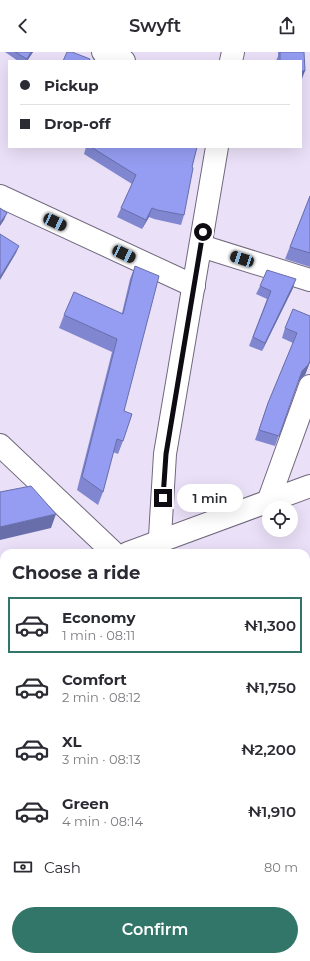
<!DOCTYPE html>
<html lang="en">
<head>
<meta charset="utf-8">
<style>
	body { margin:0; font-family:Montserrat,sans-serif; background:#f2f2f3; color:#2b2b33; height:100vh; display:flex; flex-direction:column; font-size:15px; white-space:nowrap }
	* { box-sizing:border-box; margin:0 }
	p { font-size:13px; color:#7c7c81 }
	.icon { flex:none; width:22px; height:22px; fill:none; stroke:currentColor; stroke-width:2; stroke-linecap:round; stroke-linejoin:round }
	.map { position:relative; flex:1; overflow:hidden }
	.sheet { position:absolute; left:0px; top:497px; width:310px; height:412px; display:flex; flex-direction:column; background:#fff; border-radius:12px 12px 0 0; box-shadow:0 4px 16px #0002 }
	.sheet>* { flex:none }
	.banner { position:absolute; left:8px; top:8px; width:294px; height:88px; border-radius:0px; box-shadow:0 4px 16px #0002; display:grid; align-content:center; height:88px; padding:0 12px; background:#fff }
	.fabs { position:absolute; left:262px; top:449px; display:grid; gap:8px }
	.fabs a { display:grid; place-items:center; width:36px; height:36px; border-radius:50%; background:#fff; box-shadow:0 4px 16px #0002; font-size:20px }
	.end { position:absolute; width:18px; height:18px; margin:-9px; border:5px solid #0e0b13; background:#fff; box-shadow:0 0 0 2px #fff }
	.from { border-radius:50% }
	.bubble { position:absolute; height:28px; border-radius:14px; background:#fff; box-shadow:0 4px 16px #0002; font-size:13px; font-weight:600; line-height:28px; text-align:center }
	.car { position:absolute; width:12px; height:24px; margin:-12px -6px; border-radius:5px; box-shadow:0 0 3px 1px #0007; background:linear-gradient(#222 24%,#8ab4d8 0 40%,#222 0 76%,#8ab4d8 0 86%,#222 0) }
	.banner b { display:flex; align-items:center; gap:14px; height:38px; font-size:15px }
	.banner b+b { border-top:1px solid #e1e1e2 }
	.banner i { width:10px; height:10px; background:#2b2b33 }
	ul { padding:0; list-style:none }
	li { display:flex; align-items:center; gap:12px; height:56px; margin:0 8px 6px; padding:0 4px; border:2px solid transparent; border-radius:0px }
	li div { flex:1 }
	li b { display:block; font-size:15px }
	li em { font-style:normal; font-weight:600 }
	li.on { border-color:#327669 }
	li>.icon { width:36px; height:36px; stroke-width:1.5 }
	h2 { padding:0 12px; font-size:18px; line-height:48px }
	.pay { display:flex; align-items:center; gap:10px; height:44px; padding:0 12px; font-size:15px }
	.pay p { margin-inline-start:auto }
	.cta { display:flex; gap:8px; margin-top:auto; padding:8px 12px }
	.cta a { flex:1; height:46px; border-radius:24px; background:#327669; color:#fff; font-size:16px; font-weight:600; line-height:46px; text-align:center }
	header { display:flex; justify-content:space-between; align-items:center; height:52px; padding:0 12px; background:#fff; font-size:18px; font-weight:600 }
	.map>svg:first-child { display:block }
	.lines { fill:none; stroke-linecap:round; stroke-linejoin:round }
	.street-casing { stroke:#71687d; stroke-width:24 }
	.secondary-casing { stroke:#71687d; stroke-width:24 }
	.primary-casing { stroke:#71687d; stroke-width:24 }
	.street { stroke:#fff; stroke-width:22 }
	.secondary { stroke:#fff; stroke-width:22 }
	.primary { stroke:#fff; stroke-width:22 }
	.wall { fill:#8087d0 }
	.shaded-wall { fill:#686ea9 }
	.building { fill:#959df2; stroke:#686ea9 }
	.route { stroke:#0e0b13; stroke-width:5 }
</style>
</head>
<body>
<header><svg class="icon" aria-label="back" viewBox="0 0 24 24"><path d="M15 5l-7 7 7 7"/></svg>Swyft<svg class="icon" aria-label="share" viewBox="0 0 24 24"><path d="M12 15V3M7 8l5-5 5 5M5 13v7h14v-7"/></svg></header>
<div class="map">
<svg width="310" height="909" viewBox="0 0 310 909">
	<rect width="100%" height="100%" fill="#eae0f8"/>
	<g class="lines">
		<defs>
			<g id="street">
				<polyline points="103,0 124,9"/>
				<polyline points="0,144 194,234"/>
				<polyline points="201,194 310,228"/>
				<polyline points="268,450 310,334"/>
				<polyline points="0,691 4,678"/>
			</g>
			<g id="secondary">
				<polyline points="231,9 233,0"/>
				<polyline points="0,393 114,501"/>
				<polyline points="159,501 165,402 217,95"/>
				<polyline points="85,909 86,905"/>
			</g>
			<g id="primary">
				<polyline points="128,501 310,434"/>
				<polyline points="0,550 4,548"/>
			</g>
		</defs>
		<use href="#street" class="street-casing"/>
		<use href="#secondary" class="secondary-casing"/>
		<use href="#primary" class="primary-casing"/>
		<use href="#street" class="street"/>
		<use href="#secondary" class="secondary"/>
		<use href="#primary" class="primary"/>
	</g>
	<g class="wall">
		<polygon points="5,0 33,0 27,9 18,9"/>
		<polygon points="278,0 304,0 302,29 301,9 276,9 278,4"/>
		<polygon points="86,95 197,95 192,115 184,163 181,173 154,167 149,165 142,177 117,165 121,156 132,132 84,102"/>
		<polygon points="310,144 310,215 285,207"/>
		<polygon points="135,214 124,359 123,389 118,402 113,400 103,440 98,453 77,438 112,300 59,276 64,263 122,261 130,227"/>
		<polygon points="260,234 293,236 262,299 249,294 267,247 256,242"/>
		<polygon points="310,264 310,310 305,323 298,330 275,394 255,388 268,351 293,291 282,286 285,276"/>
	</g>
	<g class="shaded-wall">
		<polygon points="31,0 33,0 27,9 26,9"/>
		<polygon points="301,19 305,19 301,29"/>
		<polygon points="152,156 149,165 142,177 146,168"/>
		<polygon points="7,161 4,168 0,174 0,171"/>
		<polygon points="19,194 16,201 0,228 0,225"/>
		<polygon points="296,227 293,236 262,299 265,291"/>
		<polygon points="310,309 310,310 305,323 298,330 302,319"/>
		<polygon points="56,462 51,476 0,488 0,475"/>
		<polygon points="310,599 310,611 306,612 306,601"/>
		<polygon points="4,657 4,666 0,666 0,659"/>
		<polygon points="310,778 310,781 308,788 306,788 306,779"/>
	</g>
	<g class="building">
		<polygon points="15,0 31,0 27,7"/>
		<polygon points="67,0 72,0 90,7 89,9 63,9"/>
		<polygon points="280,0 304,0 305,19 301,19 301,9 280,9"/>
		<polygon points="91,95 197,95 192,115 193,116 184,163 157,158 152,156 146,168 121,156 136,123"/>
		<polygon points="310,144 310,201 290,195"/>
		<polygon points="0,156 7,161 0,171"/>
		<polygon points="0,182 19,194 0,225"/>
		<polygon points="135,214 159,224 124,359 132,362 123,389 117,387 103,440 82,425 117,287 64,263 74,240 123,262"/>
		<polygon points="267,218 296,227 265,291 253,285 271,239 260,234"/>
		<polygon points="293,257 310,264 310,309 308,313 302,319 279,384 259,378 268,351 297,281 285,276"/>
		<polygon points="31,434 56,462 0,475 0,440"/>
		<polygon points="310,548 310,599 306,601 306,549"/>
		<polygon points="4,644 4,657 0,659 0,646"/>
		<polygon points="306,761 310,773 310,778 306,779"/>
		<polygon points="4,897 4,905 29,905 40,909 0,909 0,905"/>
	</g>
	<g class="lines">
		<polyline class="route" points="163,446 166,402 203,180"/>
	</g>
</svg>
<div class="fabs">
<a><svg class="icon" aria-label="locate" viewBox="0 0 24 24"><circle cx="12" cy="12" r="6"/><path d="M12 2v4M12 18v4M2 12h4M18 12h4"/></svg></a>
</div>
<i class="end from" style="left:203px;top:180px"></i>
<i class="end" style="left:163px;top:446px"></i>
<div class="bubble" style="left:177px;top:432px;width:66px">1 min</div>
<i class="car" style="left:55px;top:170px;rotate:115deg"></i>
<i class="car" style="left:124px;top:202px;rotate:115deg"></i>
<i class="car" style="left:242px;top:207px;rotate:288deg"></i>
<div class="banner">
<b><i class="from"></i>Pickup</b>
<b><i></i>Drop-off</b>
</div>
<section class="sheet">
<h2>Choose a ride</h2>
<ul>
<li class="on"><svg class="icon" aria-label="car" viewBox="0 0 24 24"><path d="M5 17H2v-5l4-1 3-4h7l3 4 3 1v5h-3M9 17h6M6 11h13"/><circle cx="7" cy="17" r="2"/><circle cx="17" cy="17" r="2"/></svg><div><b>Economy</b><p>1 min · 08:11</p></div><em>₦1,300</em></li>
<li><svg class="icon" aria-label="car" viewBox="0 0 24 24"><path d="M5 17H2v-5l4-1 3-4h7l3 4 3 1v5h-3M9 17h6M6 11h13"/><circle cx="7" cy="17" r="2"/><circle cx="17" cy="17" r="2"/></svg><div><b>Comfort</b><p>2 min · 08:12</p></div><em>₦1,750</em></li>
<li><svg class="icon" aria-label="car" viewBox="0 0 24 24"><path d="M5 17H2v-5l4-1 3-4h7l3 4 3 1v5h-3M9 17h6M6 11h13"/><circle cx="7" cy="17" r="2"/><circle cx="17" cy="17" r="2"/></svg><div><b>XL</b><p>3 min · 08:13</p></div><em>₦2,200</em></li>
<li><svg class="icon" aria-label="car" viewBox="0 0 24 24"><path d="M5 17H2v-5l4-1 3-4h7l3 4 3 1v5h-3M9 17h6M6 11h13"/><circle cx="7" cy="17" r="2"/><circle cx="17" cy="17" r="2"/></svg><div><b>Green</b><p>4 min · 08:14</p></div><em>₦1,910</em></li>
</ul>
<div class="pay"><svg class="icon" aria-label="cash" viewBox="0 0 24 24"><path d="M3 7h18v10H3z"/><circle cx="12" cy="12" r="2"/></svg>Cash<p>80 m</p></div>
<div class="cta"><a>Confirm</a></div>
</section>
</div>
</body>
</html>
